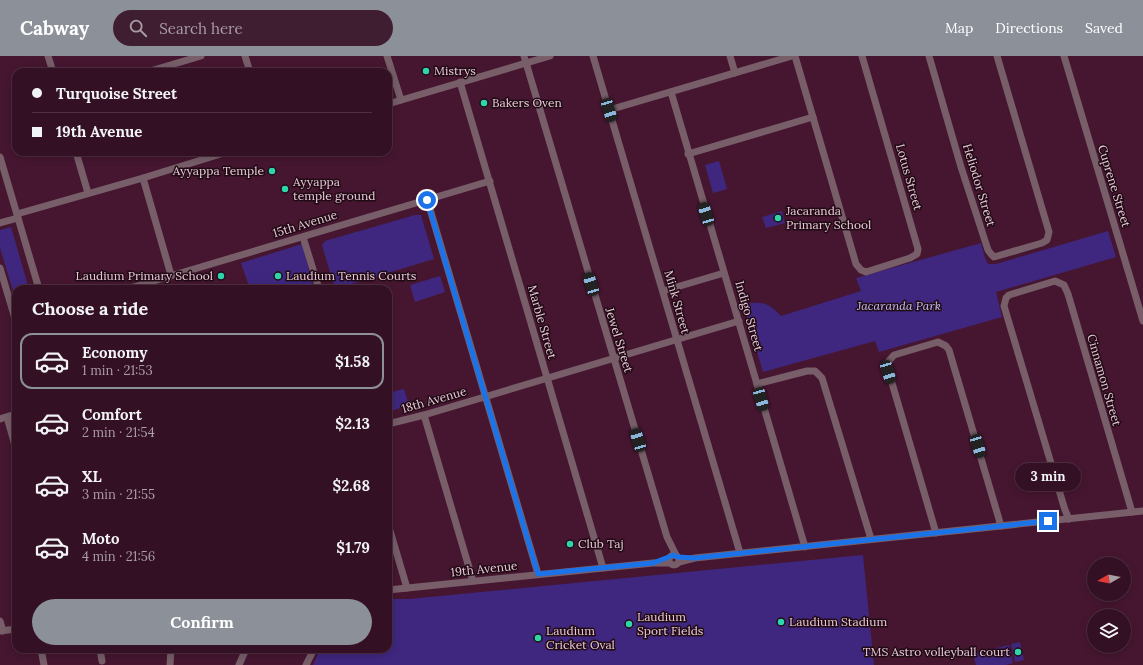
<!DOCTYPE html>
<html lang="en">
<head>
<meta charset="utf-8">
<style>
	body { margin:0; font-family:Lora,serif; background:#3f1e31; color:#f1f3f6; height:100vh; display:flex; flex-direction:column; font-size:15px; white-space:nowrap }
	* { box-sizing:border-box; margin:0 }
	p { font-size:13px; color:#a99da6 }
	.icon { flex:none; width:22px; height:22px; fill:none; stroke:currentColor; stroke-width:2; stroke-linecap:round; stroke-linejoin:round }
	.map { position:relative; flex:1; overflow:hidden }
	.sheet { position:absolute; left:12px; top:229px; width:380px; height:368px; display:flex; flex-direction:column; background:#341024; border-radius:12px; box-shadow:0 2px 10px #0003,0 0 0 1px #4e3041 }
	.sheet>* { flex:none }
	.banner { position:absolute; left:12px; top:12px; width:380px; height:88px; border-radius:12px; box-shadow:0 2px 10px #0003,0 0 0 1px #4e3041; display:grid; align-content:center; height:88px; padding:0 20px; background:#341024 }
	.needle { width:26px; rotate:261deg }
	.fabs { position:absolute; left:1087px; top:501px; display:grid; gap:8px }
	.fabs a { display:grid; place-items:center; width:44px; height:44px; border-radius:50%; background:#341024; box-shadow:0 2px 10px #0003,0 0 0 1px #4e3041; font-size:20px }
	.end { position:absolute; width:18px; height:18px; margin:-9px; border:5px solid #1a73e8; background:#fff; box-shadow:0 0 0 2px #fff }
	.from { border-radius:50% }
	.bubble { position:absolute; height:28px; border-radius:14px; background:#341024; box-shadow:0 2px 10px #0003,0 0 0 1px #4e3041; font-size:13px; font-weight:700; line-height:28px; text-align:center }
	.car { position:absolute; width:12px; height:24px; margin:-12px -6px; border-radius:5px; box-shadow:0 0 3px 1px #0007; background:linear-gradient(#222 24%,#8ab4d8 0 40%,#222 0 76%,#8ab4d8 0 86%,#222 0) }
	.banner b { display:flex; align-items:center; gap:14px; height:38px; font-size:15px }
	.banner b+b { border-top:1px solid #4e3041 }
	.banner i { width:10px; height:10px; background:#f1f3f6 }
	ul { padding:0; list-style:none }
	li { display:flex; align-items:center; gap:12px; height:56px; margin:0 8px 6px; padding:0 12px; border:2px solid transparent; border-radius:12px }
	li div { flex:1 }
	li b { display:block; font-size:15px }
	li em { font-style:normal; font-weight:700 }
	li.current { border-color:#8c9099 }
	li>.icon { width:36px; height:36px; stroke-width:1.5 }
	h2 { padding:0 20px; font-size:18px; line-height:48px }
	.cta { display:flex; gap:8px; margin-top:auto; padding:8px 20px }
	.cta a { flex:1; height:46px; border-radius:24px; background:#8c9099; color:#fff; font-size:16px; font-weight:700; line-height:46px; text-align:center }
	header { display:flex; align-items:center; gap:24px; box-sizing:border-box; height:56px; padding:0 20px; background:#8c9099; color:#fff }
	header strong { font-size:19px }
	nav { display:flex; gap:22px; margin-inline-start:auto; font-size:14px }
	.search { width:280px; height:36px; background:#3f1e31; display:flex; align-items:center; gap:10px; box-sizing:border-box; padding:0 14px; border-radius:22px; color:#a99da6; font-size:15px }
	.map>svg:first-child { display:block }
	.green { fill:#3f277f }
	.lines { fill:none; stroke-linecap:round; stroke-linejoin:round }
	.minor { stroke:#775e69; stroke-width:7 }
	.route { stroke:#1a73e8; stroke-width:5 }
	.poi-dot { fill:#30d4aa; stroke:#200b15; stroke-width:1.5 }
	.labels { text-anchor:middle; stroke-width:3; stroke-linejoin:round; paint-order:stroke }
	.poi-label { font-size:12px; fill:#e9c9d7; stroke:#200b15; text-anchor:start }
	.street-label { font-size:12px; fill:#e9c9d7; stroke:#200b15 }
	.park-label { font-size:12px; font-style:italic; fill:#c4bef0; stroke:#200b15 }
</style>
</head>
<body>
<header>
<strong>Cabway</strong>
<div class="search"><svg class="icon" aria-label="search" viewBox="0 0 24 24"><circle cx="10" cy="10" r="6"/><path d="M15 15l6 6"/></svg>Search here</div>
<nav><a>Map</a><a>Directions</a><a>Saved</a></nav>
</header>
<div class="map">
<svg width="1143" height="609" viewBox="0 0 1143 609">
	<rect width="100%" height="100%" fill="#461630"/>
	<g class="green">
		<polygon points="719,105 727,133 713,137 705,109"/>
		<polygon points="782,155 785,167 766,172 762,161"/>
		<polygon points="415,159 421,159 434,203 335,233 322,189 325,185"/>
		<polygon points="11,171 29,233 16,233 16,245 0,192 0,174"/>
		<path d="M1108,175L1116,201L996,236L1002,261L879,296L875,285L763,316L743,248C763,246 767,245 781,260L861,235L856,222L981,187L985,202L988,208H996Z"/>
		<polygon points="302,188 314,233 250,233 241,207"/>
		<polygon points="440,220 445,236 415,246 410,229"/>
		<polygon points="404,333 409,349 388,356 388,337"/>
		<polygon points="863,499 874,609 313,609 320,593 388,593 388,543 409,543"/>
		<polygon points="1020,586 1024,604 1015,606 1011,588"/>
		<polygon points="1009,589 1013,607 1006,609 976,609 973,598"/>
	</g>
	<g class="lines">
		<g class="minor">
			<polyline points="48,0 53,16"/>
			<polyline points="245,0 250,16"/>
			<polyline points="387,0 401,44"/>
			<polyline points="524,0 667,481 676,499"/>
			<polyline points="593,0 740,497"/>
			<polyline points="730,0 735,17"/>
			<polyline points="795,0 856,208 861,214 866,216 910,202 917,198 918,193 862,0"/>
			<polyline points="929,0 961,111 988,194 991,198 994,201 1042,187 1047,184 1049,176 997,0"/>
			<polyline points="1064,0 1143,265"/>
			<polyline points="147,16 201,0"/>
			<polyline points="460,26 603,512"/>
			<polyline points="671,36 805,491"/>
			<polyline points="388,48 550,0"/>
			<polyline points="609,54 792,0"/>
			<polyline points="76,96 88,137"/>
			<polyline points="688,98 813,61"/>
			<polyline points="0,101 39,233"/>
			<polyline points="143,122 171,219"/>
			<polyline points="427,143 538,518"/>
			<polyline points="17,158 143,122 227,96"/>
			<polyline points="0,167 18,162"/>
			<polyline points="303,181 319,233"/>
			<polyline points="0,212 16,266"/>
			<polyline points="127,233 490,125"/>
			<polyline points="663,235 724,217"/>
			<polyline points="757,328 807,315 815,315 822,322 871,483"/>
			<polyline points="424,359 473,525"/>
			<polyline points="7,361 16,393"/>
			<polyline points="0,363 16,358"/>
			<polyline points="388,368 424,359 739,265"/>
			<polyline points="1069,463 1065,454 1004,250 1006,242 1009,239 1055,225 1064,229 1068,238 1132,456"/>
			<polyline points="388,468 407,532"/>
			<polyline points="936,477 887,310 888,306 894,299 938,286 946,290 949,294 1001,470"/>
			<circle cx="674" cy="504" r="5"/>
			<polyline points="679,506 695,502 1143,455"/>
			<polyline points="388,534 653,507 669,507"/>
			<polyline points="0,565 3,575"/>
			<polyline points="0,575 16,573"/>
			<polyline points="41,593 44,609"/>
			<polyline points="100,593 102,605"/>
			<polyline points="170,609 171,593"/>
			<polyline points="239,609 246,593"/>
			<polyline points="306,609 314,593"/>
		</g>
	</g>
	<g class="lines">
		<polyline class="route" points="427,144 538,518 653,507 674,499 677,501 695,502 1048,465"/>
	</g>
	<g class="poi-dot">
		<circle cx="426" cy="15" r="4"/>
		<circle cx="484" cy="47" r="4"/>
		<circle cx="272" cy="115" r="4"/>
		<circle cx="285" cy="133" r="4"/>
		<circle cx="778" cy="162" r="4"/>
		<circle cx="221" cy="220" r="4"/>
		<circle cx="278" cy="220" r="4"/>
		<circle cx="570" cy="488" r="4"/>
		<circle cx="781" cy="566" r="4"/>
		<circle cx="629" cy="568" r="4"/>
		<circle cx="538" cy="582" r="4"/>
		<circle cx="1018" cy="596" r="4"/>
	</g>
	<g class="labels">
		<g class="poi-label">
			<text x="434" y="19">Mistrys</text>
			<text x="492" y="51">Bakers Oven</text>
			<text x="264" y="119" text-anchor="end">Ayyappa Temple</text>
			<text x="293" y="130">Ayyappa<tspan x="293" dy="14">temple ground</tspan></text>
			<text x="786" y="159">Jacaranda<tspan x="786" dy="14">Primary School</tspan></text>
			<text x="213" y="224" text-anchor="end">Laudium Primary School</text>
			<text x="286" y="224">Laudium Tennis Courts</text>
			<text x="578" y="492">Club Taj</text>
			<text x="637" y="565">Laudium<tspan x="637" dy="14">Sport Fields</tspan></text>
			<text x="789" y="570">Laudium Stadium</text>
			<text x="546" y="579">Laudium<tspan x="546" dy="14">Cricket Oval</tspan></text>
			<text x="1010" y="600" text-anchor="end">TMS Astro volleyball court</text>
		</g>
		<g class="street-label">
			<text transform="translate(909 121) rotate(74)" y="4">Lotus Street</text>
			<text transform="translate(979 129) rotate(73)" y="4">Heliodor Street</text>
			<text transform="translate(1114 130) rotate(73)" y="4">Cuprene Street</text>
			<text transform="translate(305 168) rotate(-17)" y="4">15th Avenue</text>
			<text transform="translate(677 246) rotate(74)" y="4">Mink Street</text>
			<text transform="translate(749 260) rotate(74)" y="4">Indigo Street</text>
			<text transform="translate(542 266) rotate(74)" y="4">Marble Street</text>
			<text transform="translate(619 284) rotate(73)" y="4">Jewel Street</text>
			<text transform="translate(1104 324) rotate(74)" y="4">Cinnamon Street</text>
			<text transform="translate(434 344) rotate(-16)" y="4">18th Avenue</text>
			<text transform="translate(484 513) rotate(-6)" y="4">19th Avenue</text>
		</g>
		<g class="park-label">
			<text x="899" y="254">Jacaranda Park</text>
		</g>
	</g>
</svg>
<div class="fabs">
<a><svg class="needle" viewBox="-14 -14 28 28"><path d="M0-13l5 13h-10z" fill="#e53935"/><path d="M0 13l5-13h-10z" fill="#a99da6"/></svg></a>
<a><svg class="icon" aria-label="layers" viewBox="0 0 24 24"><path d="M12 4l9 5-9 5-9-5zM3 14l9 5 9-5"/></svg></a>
</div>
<i class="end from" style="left:427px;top:144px"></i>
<i class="end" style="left:1048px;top:465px"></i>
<div class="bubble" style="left:1015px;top:407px;width:66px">3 min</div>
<i class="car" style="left:609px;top:54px;rotate:163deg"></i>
<i class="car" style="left:706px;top:158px;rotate:343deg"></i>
<i class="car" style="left:591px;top:228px;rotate:343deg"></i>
<i class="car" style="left:888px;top:316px;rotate:163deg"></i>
<i class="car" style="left:761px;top:343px;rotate:164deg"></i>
<i class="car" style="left:638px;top:384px;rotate:343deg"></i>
<i class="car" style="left:978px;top:390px;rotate:163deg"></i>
<div class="banner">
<b><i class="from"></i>Turquoise Street</b>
<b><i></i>19th Avenue</b>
</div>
<section class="sheet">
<h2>Choose a ride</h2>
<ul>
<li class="current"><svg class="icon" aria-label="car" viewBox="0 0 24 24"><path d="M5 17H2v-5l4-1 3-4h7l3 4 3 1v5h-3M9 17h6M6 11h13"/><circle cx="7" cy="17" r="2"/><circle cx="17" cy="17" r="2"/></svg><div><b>Economy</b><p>1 min · 21:53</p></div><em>$1.58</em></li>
<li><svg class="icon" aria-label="car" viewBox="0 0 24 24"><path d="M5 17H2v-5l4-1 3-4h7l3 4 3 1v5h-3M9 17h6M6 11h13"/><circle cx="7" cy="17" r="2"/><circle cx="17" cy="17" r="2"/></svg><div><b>Comfort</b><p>2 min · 21:54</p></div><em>$2.13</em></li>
<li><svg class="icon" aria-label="car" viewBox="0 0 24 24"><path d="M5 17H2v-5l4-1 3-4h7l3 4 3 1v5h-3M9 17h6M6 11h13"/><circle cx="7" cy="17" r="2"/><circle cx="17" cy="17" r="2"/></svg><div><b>XL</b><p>3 min · 21:55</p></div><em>$2.68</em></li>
<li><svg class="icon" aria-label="car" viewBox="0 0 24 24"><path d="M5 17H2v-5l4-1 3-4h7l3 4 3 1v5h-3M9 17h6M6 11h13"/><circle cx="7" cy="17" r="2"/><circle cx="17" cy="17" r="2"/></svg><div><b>Moto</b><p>4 min · 21:56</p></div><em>$1.79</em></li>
</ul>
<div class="cta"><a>Confirm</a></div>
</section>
</div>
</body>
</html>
